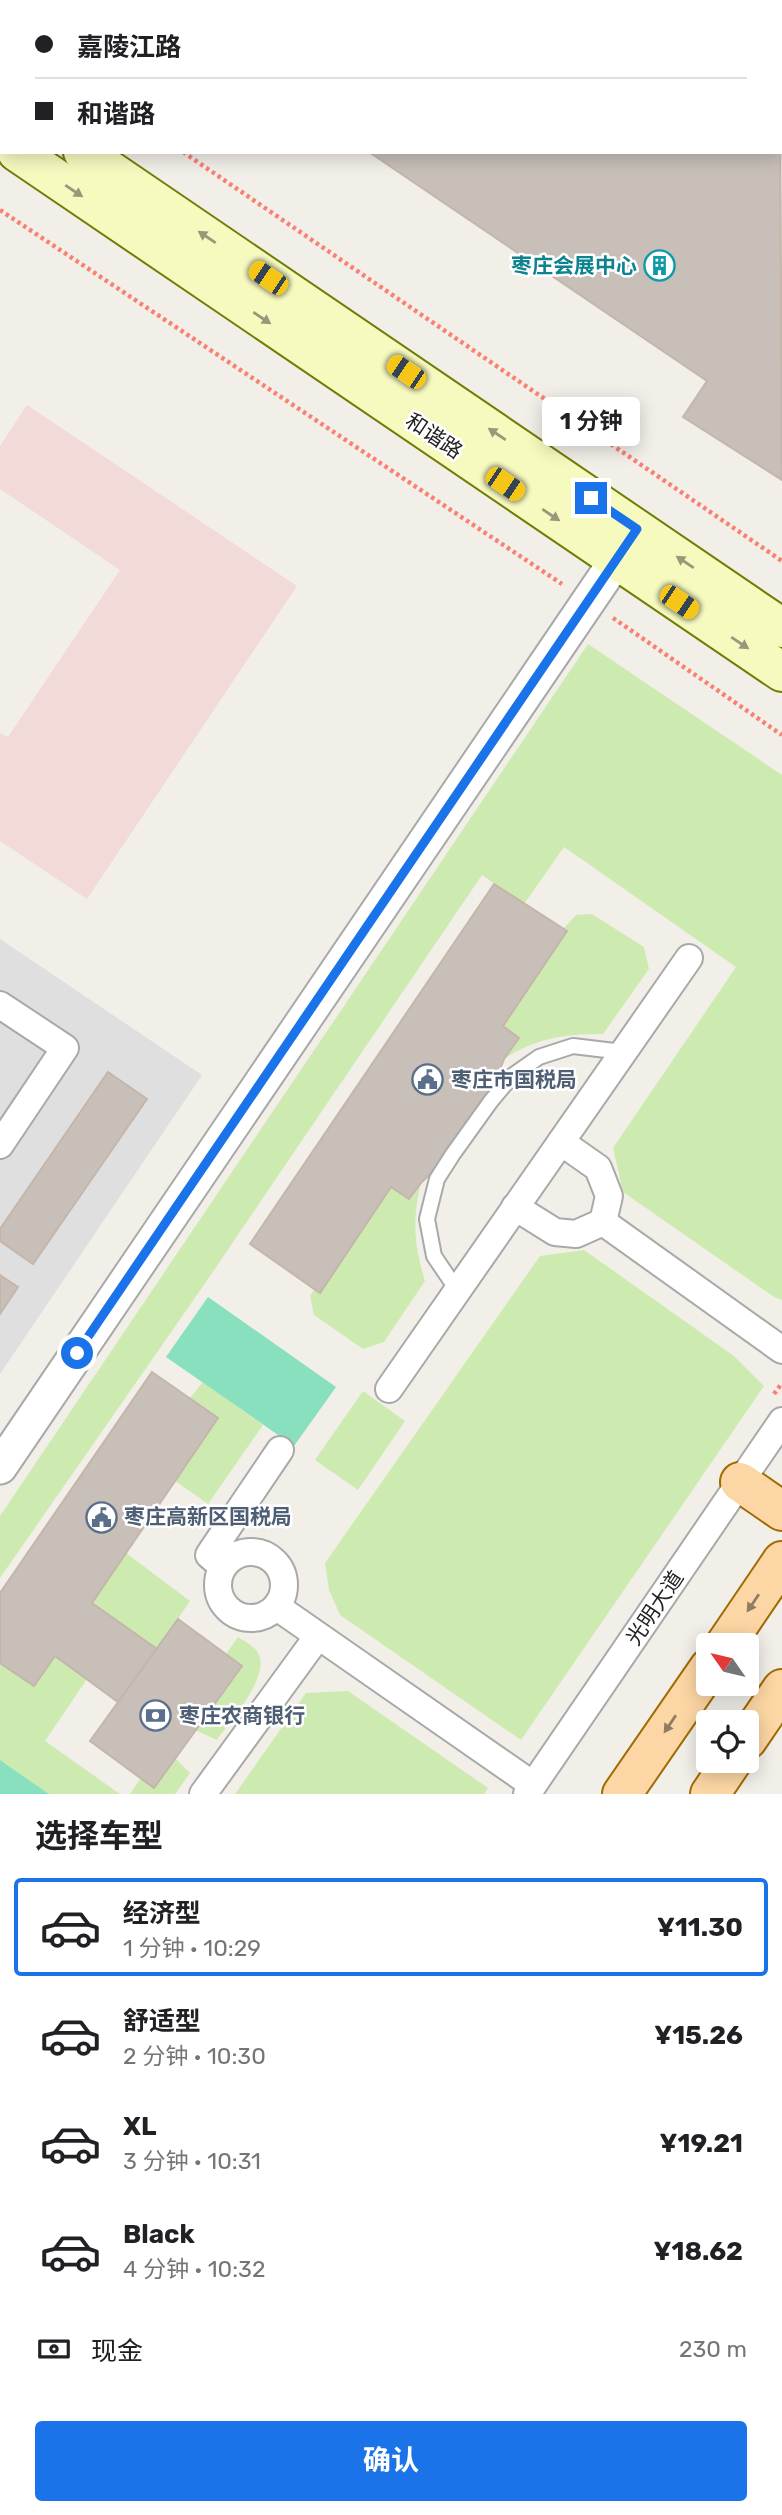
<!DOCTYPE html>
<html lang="zh">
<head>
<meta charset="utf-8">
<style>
	body { margin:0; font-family:Rubik,"Noto Sans SC",sans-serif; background:#f6f6f6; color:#202124; height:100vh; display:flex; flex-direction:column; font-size:26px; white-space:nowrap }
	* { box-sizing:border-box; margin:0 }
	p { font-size:23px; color:#757577 }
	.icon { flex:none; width:38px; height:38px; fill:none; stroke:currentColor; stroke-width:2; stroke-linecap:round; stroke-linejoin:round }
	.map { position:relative; height:1794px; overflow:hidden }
	.sheet { display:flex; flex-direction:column; background:#fff; flex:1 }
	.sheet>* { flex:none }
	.guide { position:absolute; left:0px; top:0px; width:782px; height:154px; box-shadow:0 4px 18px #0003; display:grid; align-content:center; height:154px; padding:0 35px; background:#fff }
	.needle { width:46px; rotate:304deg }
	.controls { position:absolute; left:696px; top:1633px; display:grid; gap:14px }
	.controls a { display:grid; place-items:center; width:63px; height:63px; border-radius:7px; background:#fff; box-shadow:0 4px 18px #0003; font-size:35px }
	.end { position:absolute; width:32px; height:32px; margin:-16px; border:9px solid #1a73e8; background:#fff; box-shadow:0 0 0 4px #fff }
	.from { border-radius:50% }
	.bubble { position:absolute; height:49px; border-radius:7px; background:#fff; box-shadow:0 4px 18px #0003; font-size:23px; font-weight:700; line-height:49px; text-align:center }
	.car { position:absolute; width:21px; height:42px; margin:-21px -10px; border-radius:9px; box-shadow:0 0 5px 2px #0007; background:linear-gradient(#f5c518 24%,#345 0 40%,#f5c518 0 76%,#345 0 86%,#f5c518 0) }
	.guide b { display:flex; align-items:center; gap:24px; height:66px; font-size:26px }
	.guide b+b { border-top:2px solid #e0e0e0 }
	.guide i { width:18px; height:18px; background:#202124 }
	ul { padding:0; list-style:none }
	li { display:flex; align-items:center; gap:21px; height:98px; margin:0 14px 10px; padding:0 21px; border:4px solid transparent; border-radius:7px }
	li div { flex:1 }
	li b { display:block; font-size:26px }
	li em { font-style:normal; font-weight:700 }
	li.active { border-color:#1a73e8 }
	li>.icon { width:63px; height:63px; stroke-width:1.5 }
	h2 { padding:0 35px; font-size:32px; line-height:84px }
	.pay { display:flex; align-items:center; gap:18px; height:77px; padding:0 35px; font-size:26px }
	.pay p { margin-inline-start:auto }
	.action { display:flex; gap:14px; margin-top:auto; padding:14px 35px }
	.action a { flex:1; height:80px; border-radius:7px; background:#1a73e8; color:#fff; font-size:28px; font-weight:700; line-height:80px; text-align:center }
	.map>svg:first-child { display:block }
	.residential { fill:#e0dfdf }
	.commercial { fill:#f2dad9 }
	.grass { fill:#cdebb0 }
	.pitch { fill:#88e0be }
	.building { fill:#c7bfb8; stroke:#c4b6ab; stroke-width:2 }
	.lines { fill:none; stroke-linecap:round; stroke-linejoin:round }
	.service-casing { stroke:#a9a9a9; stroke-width:18 }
	.minor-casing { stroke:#a9a9a9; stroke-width:30 }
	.tertiary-casing { stroke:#a9a9a9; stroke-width:37 }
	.secondary-casing { stroke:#707d05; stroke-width:42 }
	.primary-casing { stroke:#a06b00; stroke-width:42 }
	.path { stroke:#fa8072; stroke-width:4.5; stroke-dasharray:3.5 3.5; stroke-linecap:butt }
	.service { stroke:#fff; stroke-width:14 }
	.minor { stroke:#fff; stroke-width:26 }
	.tertiary { stroke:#fff; stroke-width:33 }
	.secondary { stroke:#f7fabf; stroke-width:38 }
	.primary { stroke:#fcd6a4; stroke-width:38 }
	.oneway { fill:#979978 }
	.oneway2 { fill:#8f7c63 }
	.route { stroke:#1a73e8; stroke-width:9 }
	.labels { text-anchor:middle; stroke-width:5; stroke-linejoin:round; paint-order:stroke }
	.culture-label { font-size:21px; font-weight:bold; fill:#0d838f; stroke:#fff; text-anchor:end }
	.street-label { font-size:21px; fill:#222; stroke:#fff }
	.service-label { font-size:21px; font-weight:bold; fill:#4e5e75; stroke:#fff; text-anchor:start }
</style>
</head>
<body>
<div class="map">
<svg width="782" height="1794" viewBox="0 0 782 1794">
	<rect width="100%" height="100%" fill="#f2efe9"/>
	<polygon class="residential" points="0,939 202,1075 0,1374"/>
	<polygon class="commercial" points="27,405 297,586 87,899 0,841 0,733 8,737 120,570 0,489 0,446"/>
	<g class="grass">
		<polygon points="588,644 782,775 782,1300 774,1297 623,1192 613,1148 736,967 564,847 524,904 482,875 206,1282 0,1578 0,1516"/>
		<path d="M592,914L644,947L649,969L603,1034C565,1034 536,1038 504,1059L519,1039L503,1026L563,929L576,915Z"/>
		<path d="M421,1183C412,1220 414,1244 425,1281L384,1342L363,1349L314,1315L310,1296L315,1288L321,1292L391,1187L409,1199Z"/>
		<polygon points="584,1250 734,1356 764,1386 521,1740 340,1615 329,1590 325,1563 540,1256"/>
		<polygon points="203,1382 263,1425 208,1504 175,1481 190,1398"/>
		<polygon points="363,1391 405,1421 358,1490 315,1460"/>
		<polygon points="126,1553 190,1601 157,1649 92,1603"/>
		<path d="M238,1637C244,1641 252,1645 256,1650C275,1672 230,1721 217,1740L195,1730L242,1666L226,1654Z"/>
		<polygon points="55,1656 87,1679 45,1741 120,1794 49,1794 0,1760 0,1663 34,1686"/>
		<polygon points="348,1691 488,1788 484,1794 235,1794 306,1693"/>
		<polygon points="175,1758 190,1773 175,1794 130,1794 141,1778"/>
	</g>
	<g class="pitch">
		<polygon points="208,1297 336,1387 294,1446 166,1357"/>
		<polygon points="0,1760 49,1794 0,1794"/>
	</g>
	<g class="building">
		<polygon points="209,0 644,0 647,2 211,2"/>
		<polygon points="780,92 782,480 683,417 707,381 369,152 780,152"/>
		<polygon points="494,884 567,931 503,1026 519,1038 504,1059 487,1101 455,1148 421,1183 409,1199 391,1187 320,1293 250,1244"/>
		<polygon points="108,1072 147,1099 33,1264 0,1241 0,1229"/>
		<polygon points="0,1275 18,1287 0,1314"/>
		<polygon points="152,1372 218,1418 92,1603 157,1649 118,1702 55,1656 34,1686 0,1663 0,1593"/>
		<polygon points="178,1619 242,1666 154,1788 90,1741"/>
	</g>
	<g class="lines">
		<defs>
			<polyline id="service" points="457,1290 434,1256 427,1219 437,1179 453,1154 491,1101 512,1076 539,1057 573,1046 623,1052"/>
			<g id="minor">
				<polyline points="0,1005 65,1048 0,1145"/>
				<polyline points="561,1142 598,1168 609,1196 603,1222"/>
				<polyline points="515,1207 555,1232 576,1234 603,1222"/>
				<polyline points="603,1222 782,1350"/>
				<polyline points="389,1389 689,958"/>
				<circle cx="251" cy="1585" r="33"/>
				<polyline points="223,1567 209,1555 280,1450"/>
				<polyline points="277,1607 533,1785"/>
				<polyline points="203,1794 318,1636"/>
				<polyline points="527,1794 782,1421"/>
			</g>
			<polyline id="tertiary" points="0,1467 630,540"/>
			<g id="secondary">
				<polyline points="90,2 91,0"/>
				<polyline points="0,96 2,98"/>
				<polyline points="0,131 2,129"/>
				<polyline points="17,152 782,672"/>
				<polyline points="83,152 782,628"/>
			</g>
			<g id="primary">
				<polyline points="740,1482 782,1511"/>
				<polyline points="725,1645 782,1561"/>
				<polyline points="747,1740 782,1689"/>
				<polyline points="622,1794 709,1668"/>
				<polyline points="710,1794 733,1760"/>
			</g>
		</defs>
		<use href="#service" class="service-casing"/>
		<use href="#minor" class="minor-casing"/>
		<use href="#tertiary" class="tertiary-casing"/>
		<use href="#secondary" class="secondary-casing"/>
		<use href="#primary" class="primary-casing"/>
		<g class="path">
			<polyline points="33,2 36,0"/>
			<polyline points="140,2 141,0"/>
			<polyline points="0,10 2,10"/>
			<polyline points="183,152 782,561"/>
			<polyline points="0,210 562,584"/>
			<polyline points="613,618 782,735"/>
			<polyline points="774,1394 782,1383"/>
		</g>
		<use href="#service" class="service"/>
		<use href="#minor" class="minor"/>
		<use href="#tertiary" class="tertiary"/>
		<use href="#secondary" class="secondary"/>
		<use href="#primary" class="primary"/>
	</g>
	<defs><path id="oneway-solid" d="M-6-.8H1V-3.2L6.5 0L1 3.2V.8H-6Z" transform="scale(1.75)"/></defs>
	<g class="oneway">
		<use href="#oneway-solid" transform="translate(74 191) rotate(34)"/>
		<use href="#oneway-solid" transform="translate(207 237) rotate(-146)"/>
		<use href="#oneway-solid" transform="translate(262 318) rotate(34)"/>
		<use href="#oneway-solid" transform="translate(497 434) rotate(-146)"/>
		<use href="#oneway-solid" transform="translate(551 515) rotate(34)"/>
		<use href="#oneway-solid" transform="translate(685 562) rotate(-146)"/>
		<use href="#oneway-solid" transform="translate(740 643) rotate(34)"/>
	</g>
	<g class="oneway2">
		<use href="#oneway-solid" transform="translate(753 1603) rotate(124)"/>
		<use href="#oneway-solid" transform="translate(670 1724) rotate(124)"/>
	</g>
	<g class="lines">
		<polyline class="route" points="77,1353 637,529 591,498"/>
	</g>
	<defs>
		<symbol id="building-ring" viewBox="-11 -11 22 22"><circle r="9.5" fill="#fff" stroke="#0f9aa8" stroke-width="1.5"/><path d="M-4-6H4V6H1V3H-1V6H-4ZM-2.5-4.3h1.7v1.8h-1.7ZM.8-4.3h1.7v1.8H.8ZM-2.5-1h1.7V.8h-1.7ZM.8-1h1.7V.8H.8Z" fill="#0f9aa8"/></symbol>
		<symbol id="civic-ring" viewBox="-11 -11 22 22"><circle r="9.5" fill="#fff" stroke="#5c6f8a" stroke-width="1.5"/><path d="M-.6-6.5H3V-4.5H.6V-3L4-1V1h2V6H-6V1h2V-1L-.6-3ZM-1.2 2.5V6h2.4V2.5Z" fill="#5c6f8a"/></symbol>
		<symbol id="bank-ring" viewBox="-11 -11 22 22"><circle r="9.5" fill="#fff" stroke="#5c6f8a" stroke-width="1.5"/><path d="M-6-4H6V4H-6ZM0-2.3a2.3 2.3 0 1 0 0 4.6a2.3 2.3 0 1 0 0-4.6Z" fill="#5c6f8a"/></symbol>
	</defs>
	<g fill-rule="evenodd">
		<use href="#building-ring" x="642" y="248" width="35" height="35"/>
		<use href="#civic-ring" x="410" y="1062" width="35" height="35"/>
		<use href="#civic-ring" x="84" y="1500" width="35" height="35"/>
		<use href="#bank-ring" x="138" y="1698" width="35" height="35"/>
	</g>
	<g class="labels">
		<g class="culture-label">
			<text x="637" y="273">枣庄会展中心</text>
		</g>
		<g class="street-label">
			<text transform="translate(434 436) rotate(34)" y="7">和谐路</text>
			<text transform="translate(655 1608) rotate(-56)" y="7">光明大道</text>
		</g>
		<g class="service-label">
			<text x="451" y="1087">枣庄市国税局</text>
			<text x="124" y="1524">枣庄高新区国税局</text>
			<text x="179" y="1723">枣庄农商银行</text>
		</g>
	</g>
</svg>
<div class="controls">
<a><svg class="needle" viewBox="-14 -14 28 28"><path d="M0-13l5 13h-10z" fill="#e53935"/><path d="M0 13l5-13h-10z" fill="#757577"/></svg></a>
<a><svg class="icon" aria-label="locate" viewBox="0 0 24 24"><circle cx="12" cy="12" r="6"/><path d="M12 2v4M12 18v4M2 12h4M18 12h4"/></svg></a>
</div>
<i class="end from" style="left:77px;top:1353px"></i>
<i class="end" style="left:591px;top:498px"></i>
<div class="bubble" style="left:542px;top:397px;width:98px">1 分钟</div>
<i class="car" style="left:268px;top:278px;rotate:304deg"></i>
<i class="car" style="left:406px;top:372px;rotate:304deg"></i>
<i class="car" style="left:505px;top:484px;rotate:124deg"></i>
<i class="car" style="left:679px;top:602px;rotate:124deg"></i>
<div class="guide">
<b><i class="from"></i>嘉陵江路</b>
<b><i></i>和谐路</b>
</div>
</div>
<section class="sheet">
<h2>选择车型</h2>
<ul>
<li class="active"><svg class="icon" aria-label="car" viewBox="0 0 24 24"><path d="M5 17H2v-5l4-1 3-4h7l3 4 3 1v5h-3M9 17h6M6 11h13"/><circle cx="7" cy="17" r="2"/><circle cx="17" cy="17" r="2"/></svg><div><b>经济型</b><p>1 分钟 · 10:29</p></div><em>¥11.30</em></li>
<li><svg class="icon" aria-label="car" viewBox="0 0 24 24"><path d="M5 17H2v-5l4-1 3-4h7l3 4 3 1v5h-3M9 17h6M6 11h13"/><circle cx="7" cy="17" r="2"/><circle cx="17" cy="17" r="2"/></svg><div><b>舒适型</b><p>2 分钟 · 10:30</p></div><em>¥15.26</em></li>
<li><svg class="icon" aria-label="car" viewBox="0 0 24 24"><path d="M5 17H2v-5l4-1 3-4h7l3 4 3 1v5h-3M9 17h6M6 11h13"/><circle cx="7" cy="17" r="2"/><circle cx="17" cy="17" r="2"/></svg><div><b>XL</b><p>3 分钟 · 10:31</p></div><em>¥19.21</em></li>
<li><svg class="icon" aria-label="car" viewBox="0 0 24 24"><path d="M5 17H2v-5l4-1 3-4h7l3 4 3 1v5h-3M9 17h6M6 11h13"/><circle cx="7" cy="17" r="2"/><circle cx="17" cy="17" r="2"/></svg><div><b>Black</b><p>4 分钟 · 10:32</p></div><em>¥18.62</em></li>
</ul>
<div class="pay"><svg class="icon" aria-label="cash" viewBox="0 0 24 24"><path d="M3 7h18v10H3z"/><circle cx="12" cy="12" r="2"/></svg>现金<p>230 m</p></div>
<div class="action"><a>确认</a></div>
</section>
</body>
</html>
